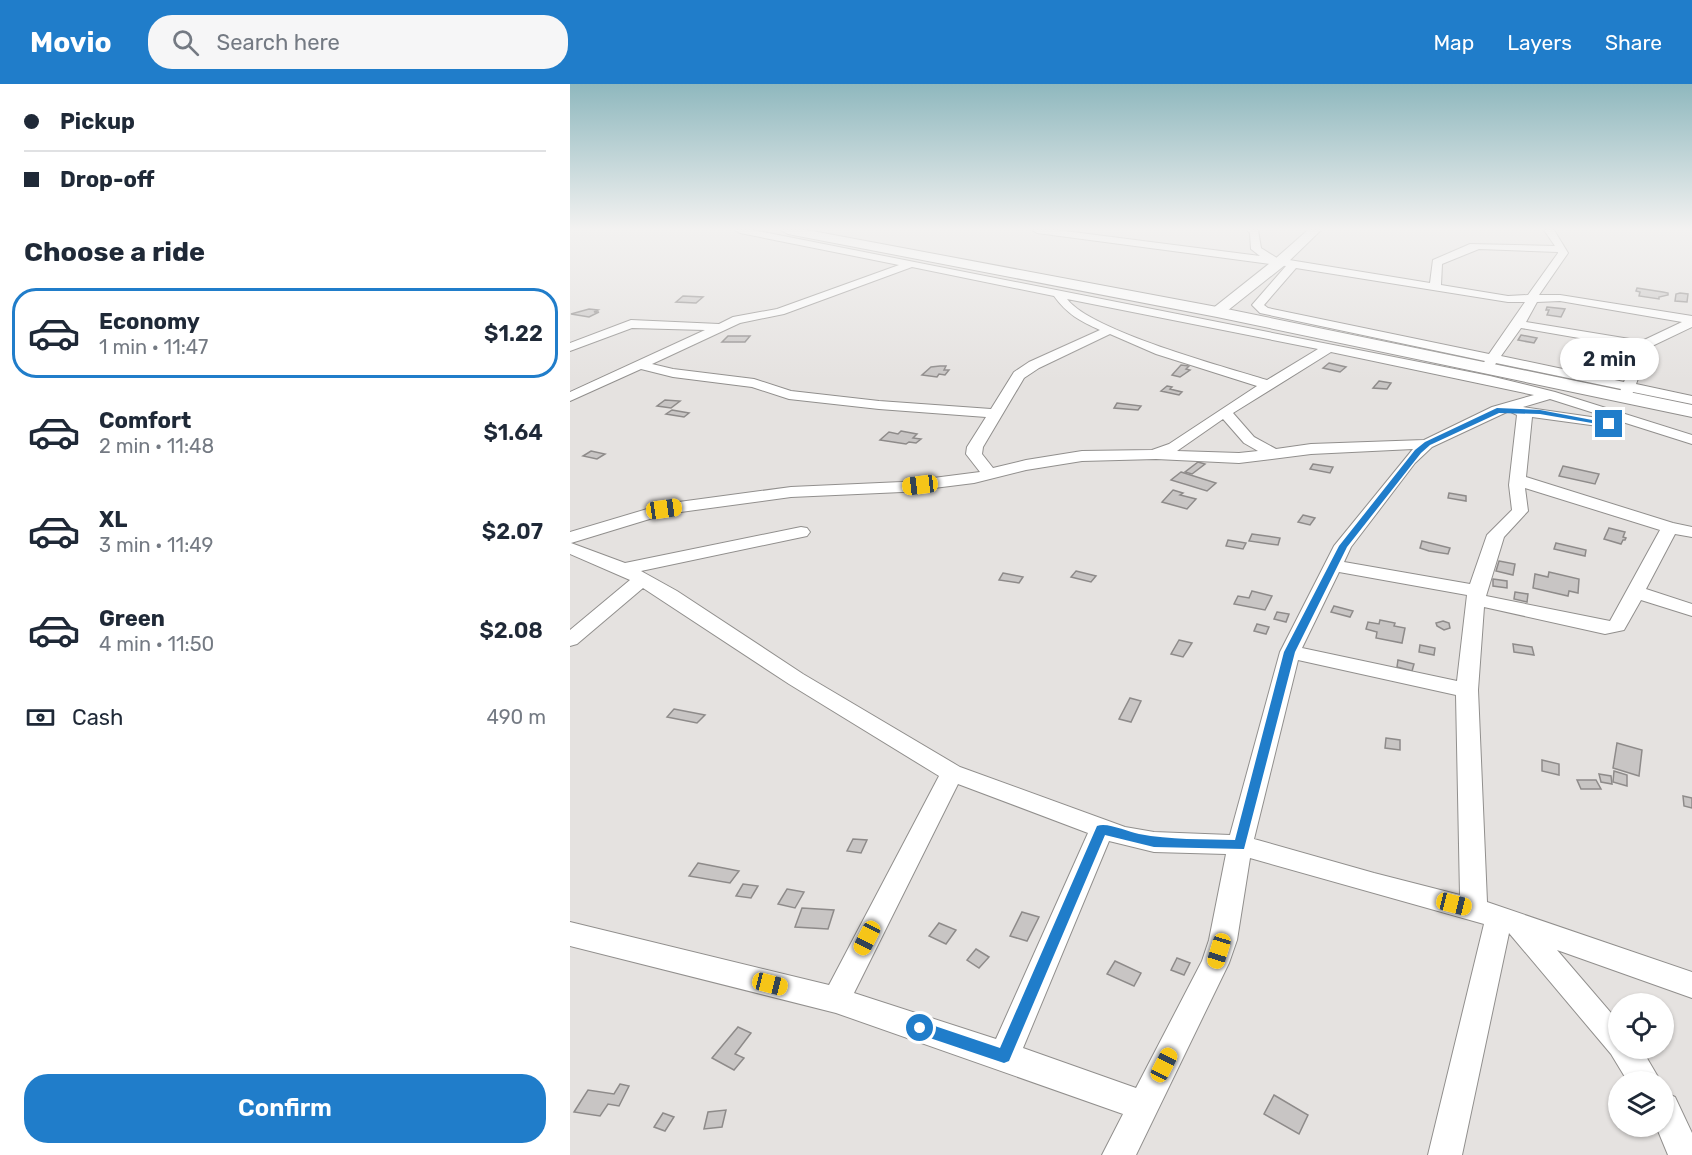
<!DOCTYPE html>
<html lang="en">
<head>
<meta charset="utf-8">
<style>
	body { margin:0; font-family:Rubik,sans-serif; background:#f6f6f7; color:#1f2937; height:100vh; display:flex; flex-direction:column; font-size:22px; white-space:nowrap }
	* { box-sizing:border-box; margin:0 }
	p { font-size:20px; color:#747a83 }
	.icon { flex:none; width:33px; height:33px; fill:none; stroke:currentColor; stroke-width:2; stroke-linecap:round; stroke-linejoin:round }
	.map { position:relative; flex:1; overflow:hidden }
	.sheet { display:flex; flex-direction:column; background:#fff; width:570px }
	.sheet>* { flex:none }
	.banner { display:grid; align-content:center; height:132px; padding:0 24px; background:#fff }
	.fabs { position:absolute; left:1038px; top:909px; display:grid; gap:12px }
	.fabs a { display:grid; place-items:center; width:66px; height:66px; border-radius:50%; background:#fff; box-shadow:0 2px 4px #0004; font-size:30px }
	.end { position:absolute; width:27px; height:27px; margin:-14px; border:8px solid #207dca; background:#fff; box-shadow:0 0 0 3px #fff }
	.from { border-radius:50% }
	.bubble { position:absolute; height:42px; border-radius:21px; background:#fff; box-shadow:0 2px 4px #0004; font-size:20px; font-weight:600; line-height:42px; text-align:center }
	.car { position:absolute; width:18px; height:36px; margin:-18px -9px; border-radius:8px; box-shadow:0 0 4px 2px #0007; background:linear-gradient(#f5c518 24%,#345 0 40%,#f5c518 0 76%,#345 0 86%,#f5c518 0) }
	.banner b { display:flex; align-items:center; gap:21px; height:57px; font-size:22px }
	.banner b+b { border-top:2px solid #e0e1e3 }
	.banner i { width:15px; height:15px; background:#1f2937 }
	ul { padding:0; list-style:none }
	li { display:flex; align-items:center; gap:18px; height:90px; margin:0 12px 9px; padding:0 12px; border:3px solid transparent; border-radius:24px }
	li div { flex:1 }
	li b { display:block; font-size:22px }
	li em { font-style:normal; font-weight:600 }
	li.current { border-color:#207dca }
	li>.icon { width:54px; height:54px; stroke-width:1.5 }
	h2 { padding:0 24px; font-size:27px; line-height:72px }
	.pay { display:flex; align-items:center; gap:15px; height:66px; padding:0 24px; font-size:22px }
	.pay p { margin-inline-start:auto }
	.action { display:flex; gap:12px; margin-top:auto; padding:12px 24px }
	.action a { flex:1; height:69px; border-radius:24px; background:#207dca; color:#fff; font-size:24px; font-weight:600; line-height:69px; text-align:center }
	header { display:flex; align-items:center; gap:36px; box-sizing:border-box; height:84px; padding:0 30px; background:#207dca; color:#fff }
	header strong { font-size:28px }
	nav { display:flex; gap:33px; margin-inline-start:auto; font-size:21px }
	.search { width:420px; height:54px; background:#f6f6f7; display:flex; align-items:center; gap:15px; box-sizing:border-box; padding:0 21px; border-radius:24px; color:#747a83; font-size:22px }
	main { display:flex; flex:1; min-height:0 }
	.map>svg:first-child { display:block }
	.building { fill:#c8c5c4; stroke:#8e8b8a; stroke-width:1.5 }
	.lines { fill:none; stroke-linecap:round; stroke-linejoin:round }
	.minor-casing { stroke:#918f8d; stroke-width:2 }
	.tertiary-casing { stroke:#918f8d; stroke-width:2 }
	.secondary-casing { stroke:#918f8d; stroke-width:2 }
	.minor { fill:#fff; fill-rule:evenodd }
	.tertiary { fill:#fff; fill-rule:evenodd }
	.secondary { fill:#fff; fill-rule:evenodd }
	.route { fill:#207dca }
</style>
</head>
<body>
<header>
<strong>Movio</strong>
<div class="search"><svg class="icon" aria-label="search" viewBox="0 0 24 24"><circle cx="10" cy="10" r="6"/><path d="M15 15l6 6"/></svg>Search here</div>
<nav><a>Map</a><a>Layers</a><a>Share</a></nav>
</header>
<main>
<section class="sheet">
<div class="banner">
<b><i class="from"></i>Pickup</b>
<b><i></i>Drop-off</b>
</div>
<h2>Choose a ride</h2>
<ul>
<li class="current"><svg class="icon" aria-label="car" viewBox="0 0 24 24"><path d="M5 17H2v-5l4-1 3-4h7l3 4 3 1v5h-3M9 17h6M6 11h13"/><circle cx="7" cy="17" r="2"/><circle cx="17" cy="17" r="2"/></svg><div><b>Economy</b><p>1 min · 11:47</p></div><em>$1.22</em></li>
<li><svg class="icon" aria-label="car" viewBox="0 0 24 24"><path d="M5 17H2v-5l4-1 3-4h7l3 4 3 1v5h-3M9 17h6M6 11h13"/><circle cx="7" cy="17" r="2"/><circle cx="17" cy="17" r="2"/></svg><div><b>Comfort</b><p>2 min · 11:48</p></div><em>$1.64</em></li>
<li><svg class="icon" aria-label="car" viewBox="0 0 24 24"><path d="M5 17H2v-5l4-1 3-4h7l3 4 3 1v5h-3M9 17h6M6 11h13"/><circle cx="7" cy="17" r="2"/><circle cx="17" cy="17" r="2"/></svg><div><b>XL</b><p>3 min · 11:49</p></div><em>$2.07</em></li>
<li><svg class="icon" aria-label="car" viewBox="0 0 24 24"><path d="M5 17H2v-5l4-1 3-4h7l3 4 3 1v5h-3M9 17h6M6 11h13"/><circle cx="7" cy="17" r="2"/><circle cx="17" cy="17" r="2"/></svg><div><b>Green</b><p>4 min · 11:50</p></div><em>$2.08</em></li>
</ul>
<div class="pay"><svg class="icon" aria-label="cash" viewBox="0 0 24 24"><path d="M3 7h18v10H3z"/><circle cx="12" cy="12" r="2"/></svg>Cash<p>490 m</p></div>
<div class="action"><a>Confirm</a></div>
</section>
<div class="map">
<svg width="1122" height="1071" viewBox="0 0 1122 1071">
	<rect width="100%" height="100%" fill="#e5e2e0"/>
	<g class="building">
		<polygon points="1067,204 1093,208 1098,209 1098,211 1089,213 1089,215 1069,212 1070,208 1066,207"/>
		<polygon points="1110,209 1118,210 1117,218 1105,217 1106,210"/>
		<polygon points="113,212 133,213 126,219 106,218"/>
		<polygon points="977,223 995,225 991,233 977,231 979,226 976,226"/>
		<polygon points="19,225 28,226 24,228 29,228 19,233 1,230"/>
		<polygon points="951,251 967,254 964,259 948,256"/>
		<polygon points="158,252 180,252 175,258 152,258"/>
		<polygon points="759,279 776,283 770,288 753,284"/>
		<polygon points="611,281 619,282 616,285 620,286 610,293 602,291"/>
		<polygon points="370,282 376,282 374,286 379,286 375,291 369,290 367,293 352,291 361,283"/>
		<polygon points="809,297 821,299 817,305 803,304"/>
		<polygon points="597,302 602,303 600,305 612,308 609,311 591,307"/>
		<polygon points="95,316 110,317 101,324 87,322"/>
		<polygon points="547,319 571,322 568,326 544,324"/>
		<polygon points="102,326 119,329 114,333 96,330"/>
		<polygon points="331,347 347,350 343,354 351,355 346,359 339,358 336,360 310,356 319,348 328,350"/>
		<polygon points="21,367 35,370 27,375 13,372"/>
		<polygon points="628,378 635,380 622,390 615,388"/>
		<polygon points="743,380 763,383 760,389 740,385"/>
		<polygon points="993,382 1029,390 1025,400 989,392"/>
		<polygon points="611,388 646,399 637,407 601,396"/>
		<polygon points="603,406 613,409 610,411 626,415 617,425 592,418"/>
		<polygon points="879,409 896,412 896,417 878,414"/>
		<polygon points="733,431 745,434 740,441 728,438"/>
		<polygon points="1039,444 1055,448 1053,453 1056,454 1055,456 1053,456 1051,460 1034,455"/>
		<polygon points="682,450 710,454 708,461 679,457"/>
		<polygon points="658,456 676,459 673,465 656,462"/>
		<polygon points="852,457 880,464 878,470 859,467 850,464"/>
		<polygon points="986,459 1016,466 1015,472 984,465"/>
		<polygon points="929,477 945,480 943,491 926,487"/>
		<polygon points="506,487 526,492 521,498 501,493"/>
		<polygon points="979,488 1009,495 1008,509 999,507 998,512 963,504 965,490 978,493"/>
		<polygon points="433,489 453,493 449,499 429,496"/>
		<polygon points="923,495 937,497 937,504 923,502"/>
		<polygon points="682,507 702,512 695,526 664,520 668,512 679,514"/>
		<polygon points="945,508 958,510 957,518 944,515"/>
		<polygon points="764,522 783,527 780,533 761,528"/>
		<polygon points="707,528 719,530 716,538 704,535"/>
		<polygon points="810,536 825,539 824,542 835,544 832,559 806,554 807,548 796,545 798,538 809,540"/>
		<polygon points="873,537 879,539 880,544 874,546 867,542 866,539"/>
		<polygon points="687,540 699,543 696,550 684,547"/>
		<polygon points="609,556 622,559 613,573 601,570"/>
		<polygon points="943,560 962,563 964,571 944,568"/>
		<polygon points="850,561 865,564 864,571 849,568"/>
		<polygon points="828,576 844,580 842,587 827,583"/>
		<polygon points="560,614 571,617 561,638 549,635"/>
		<polygon points="104,625 135,631 127,639 97,633"/>
		<polygon points="816,654 830,656 830,666 815,664"/>
		<polygon points="1047,659 1072,666 1069,692 1043,684"/>
		<polygon points="972,676 989,680 989,691 972,687"/>
		<polygon points="1044,687 1057,691 1057,702 1043,698"/>
		<polygon points="1029,690 1041,692 1042,700 1031,698"/>
		<polygon points="1007,696 1026,696 1031,705 1011,705"/>
		<polygon points="1113,712 1122,714 1122,724 1114,722"/>
		<polygon points="283,755 297,756 291,769 277,767"/>
		<polygon points="128,779 169,787 160,799 119,792"/>
		<polygon points="173,800 188,802 181,814 166,812"/>
		<polygon points="217,805 234,808 225,824 208,820"/>
		<polygon points="232,824 264,826 258,845 225,843"/>
		<polygon points="452,828 469,833 457,857 440,852"/>
		<polygon points="369,839 386,846 376,860 359,852"/>
		<polygon points="406,865 419,873 409,884 397,876"/>
		<polygon points="607,874 620,879 614,891 601,886"/>
		<polygon points="545,877 571,889 564,902 537,890"/>
		<polygon points="168,943 181,949 165,970 174,974 164,986 142,974"/>
		<polygon points="50,1000 59,1002 49,1022 38,1020 30,1032 4,1028 18,1006 44,1010"/>
		<polygon points="704,1011 738,1031 729,1050 694,1030"/>
		<polygon points="156,1026 152,1043 134,1045 138,1028"/>
		<polygon points="93,1029 104,1033 95,1047 84,1043"/>
	</g>
	<g class="lines">
		<defs>
			<g id="minor">
				<path d="M165,146H183L920,292L985,308L1122,351V360L980,315L953,323L1028,334L1035,338L1028,342L962,333L956,393L1103,439L1122,443V453L1105,450L1076,505L1122,520V532L1071,516L1054,546L1035,550L914,523L908,606L917,818L1122,888V914L987,866L1048,937V964H1071L1091,998H1058L1041,970L939,849L892,1071H858L914,840L680,774L667,856L659,879L566,1071H532L553,1030L266,929L0,862V838L259,901L369,692L219,600L73,504L7,560L0,562V546L60,496L0,470V448L94,420L221,403L332,398L410,388L396,370L397,363L416,333L309,325L219,315L182,303L103,293L71,285L0,317V308L135,246L62,244L0,267V259L61,236L149,240L163,233L207,225L329,181L170,149ZM342,183L484,212C497,230 510,237 530,246L459,278L444,288L421,325L309,317L221,307L184,295L103,285L82,280L170,239L214,230ZM497,215L748,265L697,296C655,283 521,247 497,215ZM540,250L586,270L687,302L599,360L582,366L512,367L456,376L423,384L412,370L413,363L454,294L469,284ZM761,268L964,311L922,323L854,356L741,360L706,365L684,353L663,329ZM939,327L947,331L939,401L942,426L917,451L900,500L774,478L781,463L845,379L862,363ZM653,335L674,359L688,367L669,369L607,367ZM843,365L764,462L710,568L660,751L584,748L555,743L390,683L233,590L107,507L71,487L237,452L240,448L237,444L231,443L55,479L1,459L96,430L221,413L332,408L404,399L456,386L512,377L586,375L669,379L741,370ZM955,404L1090,446L1040,537L916,512L934,453L958,427ZM769,488L897,511L887,597L732,564ZM728,576L886,611L890,811L804,789L684,755ZM388,700L518,749L426,955L284,909ZM539,757L584,768L656,770L639,856L632,877L566,1004L453,964Z"/>
				<path d="M462,146H487L690,172L681,165L680,149L677,146H688L691,164L707,174L860,199L863,176L900,160L985,162L974,146H984L998,169L969,211H990L1122,232V243L1080,263L1066,300L1122,312V320L1063,308L1060,315L1055,316L1048,312L1051,305L926,279L922,286L917,287L910,283L915,277L690,229L682,221L716,182L467,149ZM909,165L988,168V169L958,211L938,212L871,201L872,180ZM726,184L938,218H955L919,270L698,224L694,221ZM990,217L1112,238L1072,257L956,238L967,218ZM951,244L1067,264L1054,298L931,272Z"/>
				<polygon points="1094,1008 1105,1013 1122,1049 1122,1071 1098,1071 1086,1042 1094,1042"/>
			</g>
			<polygon id="tertiary" points="738,146 751,146 715,181 652,231 642,231 640,228 642,225 705,175"/>
			<polygon id="secondary" points="211,146 237,146 647,223 1122,321 1122,333 647,233 218,150"/>
		</defs>
		<use href="#minor" class="minor-casing"/>
		<use href="#tertiary" class="tertiary-casing"/>
		<use href="#secondary" class="secondary-casing"/>
		<use href="#minor" class="minor"/>
		<use href="#tertiary" class="tertiary"/>
		<use href="#secondary" class="secondary"/>
	</g>
	<linearGradient id="sky" x2="0" y2="1"><stop stop-color="#8fb8be"/><stop offset="0.49" stop-color="#f3f2f1"/><stop offset="1" stop-color="#f3f2f1" stop-opacity="0"/></linearGradient>
	<rect width="1122" height="296" fill="url(#sky)"/>
	<path class="route" d="M927,324L970,326L1043,340L1039,342L970,330L929,329L860,361L851,369L777,463L725,568L674,765L584,763L535,751L439,977L434,979L345,949L342,944L345,939L350,937L430,964L527,742C538,738 557,748 569,750C600,756 633,755 665,756L714,568L769,462L845,366L855,358Z"/>
</svg>
<div class="fabs">
<a><svg class="icon" aria-label="locate" viewBox="0 0 24 24"><circle cx="12" cy="12" r="6"/><path d="M12 2v4M12 18v4M2 12h4M18 12h4"/></svg></a>
<a><svg class="icon" aria-label="layers" viewBox="0 0 24 24"><path d="M12 4l9 5-9 5-9-5zM3 14l9 5 9-5"/></svg></a>
</div>
<i class="end from" style="left:350px;top:944px"></i>
<i class="end" style="left:1039px;top:340px"></i>
<div class="bubble" style="left:990px;top:254px;width:99px">2 min</div>
<i class="car" style="left:350px;top:401px;rotate:263deg"></i>
<i class="car" style="left:94px;top:425px;rotate:82deg"></i>
<i class="car" style="left:884px;top:820px;rotate:104deg"></i>
<i class="car" style="left:297px;top:854px;rotate:207deg"></i>
<i class="car" style="left:649px;top:867px;rotate:197deg"></i>
<i class="car" style="left:200px;top:900px;rotate:104deg"></i>
<i class="car" style="left:594px;top:981px;rotate:27deg"></i>
</div>
</main>
</body>
</html>
